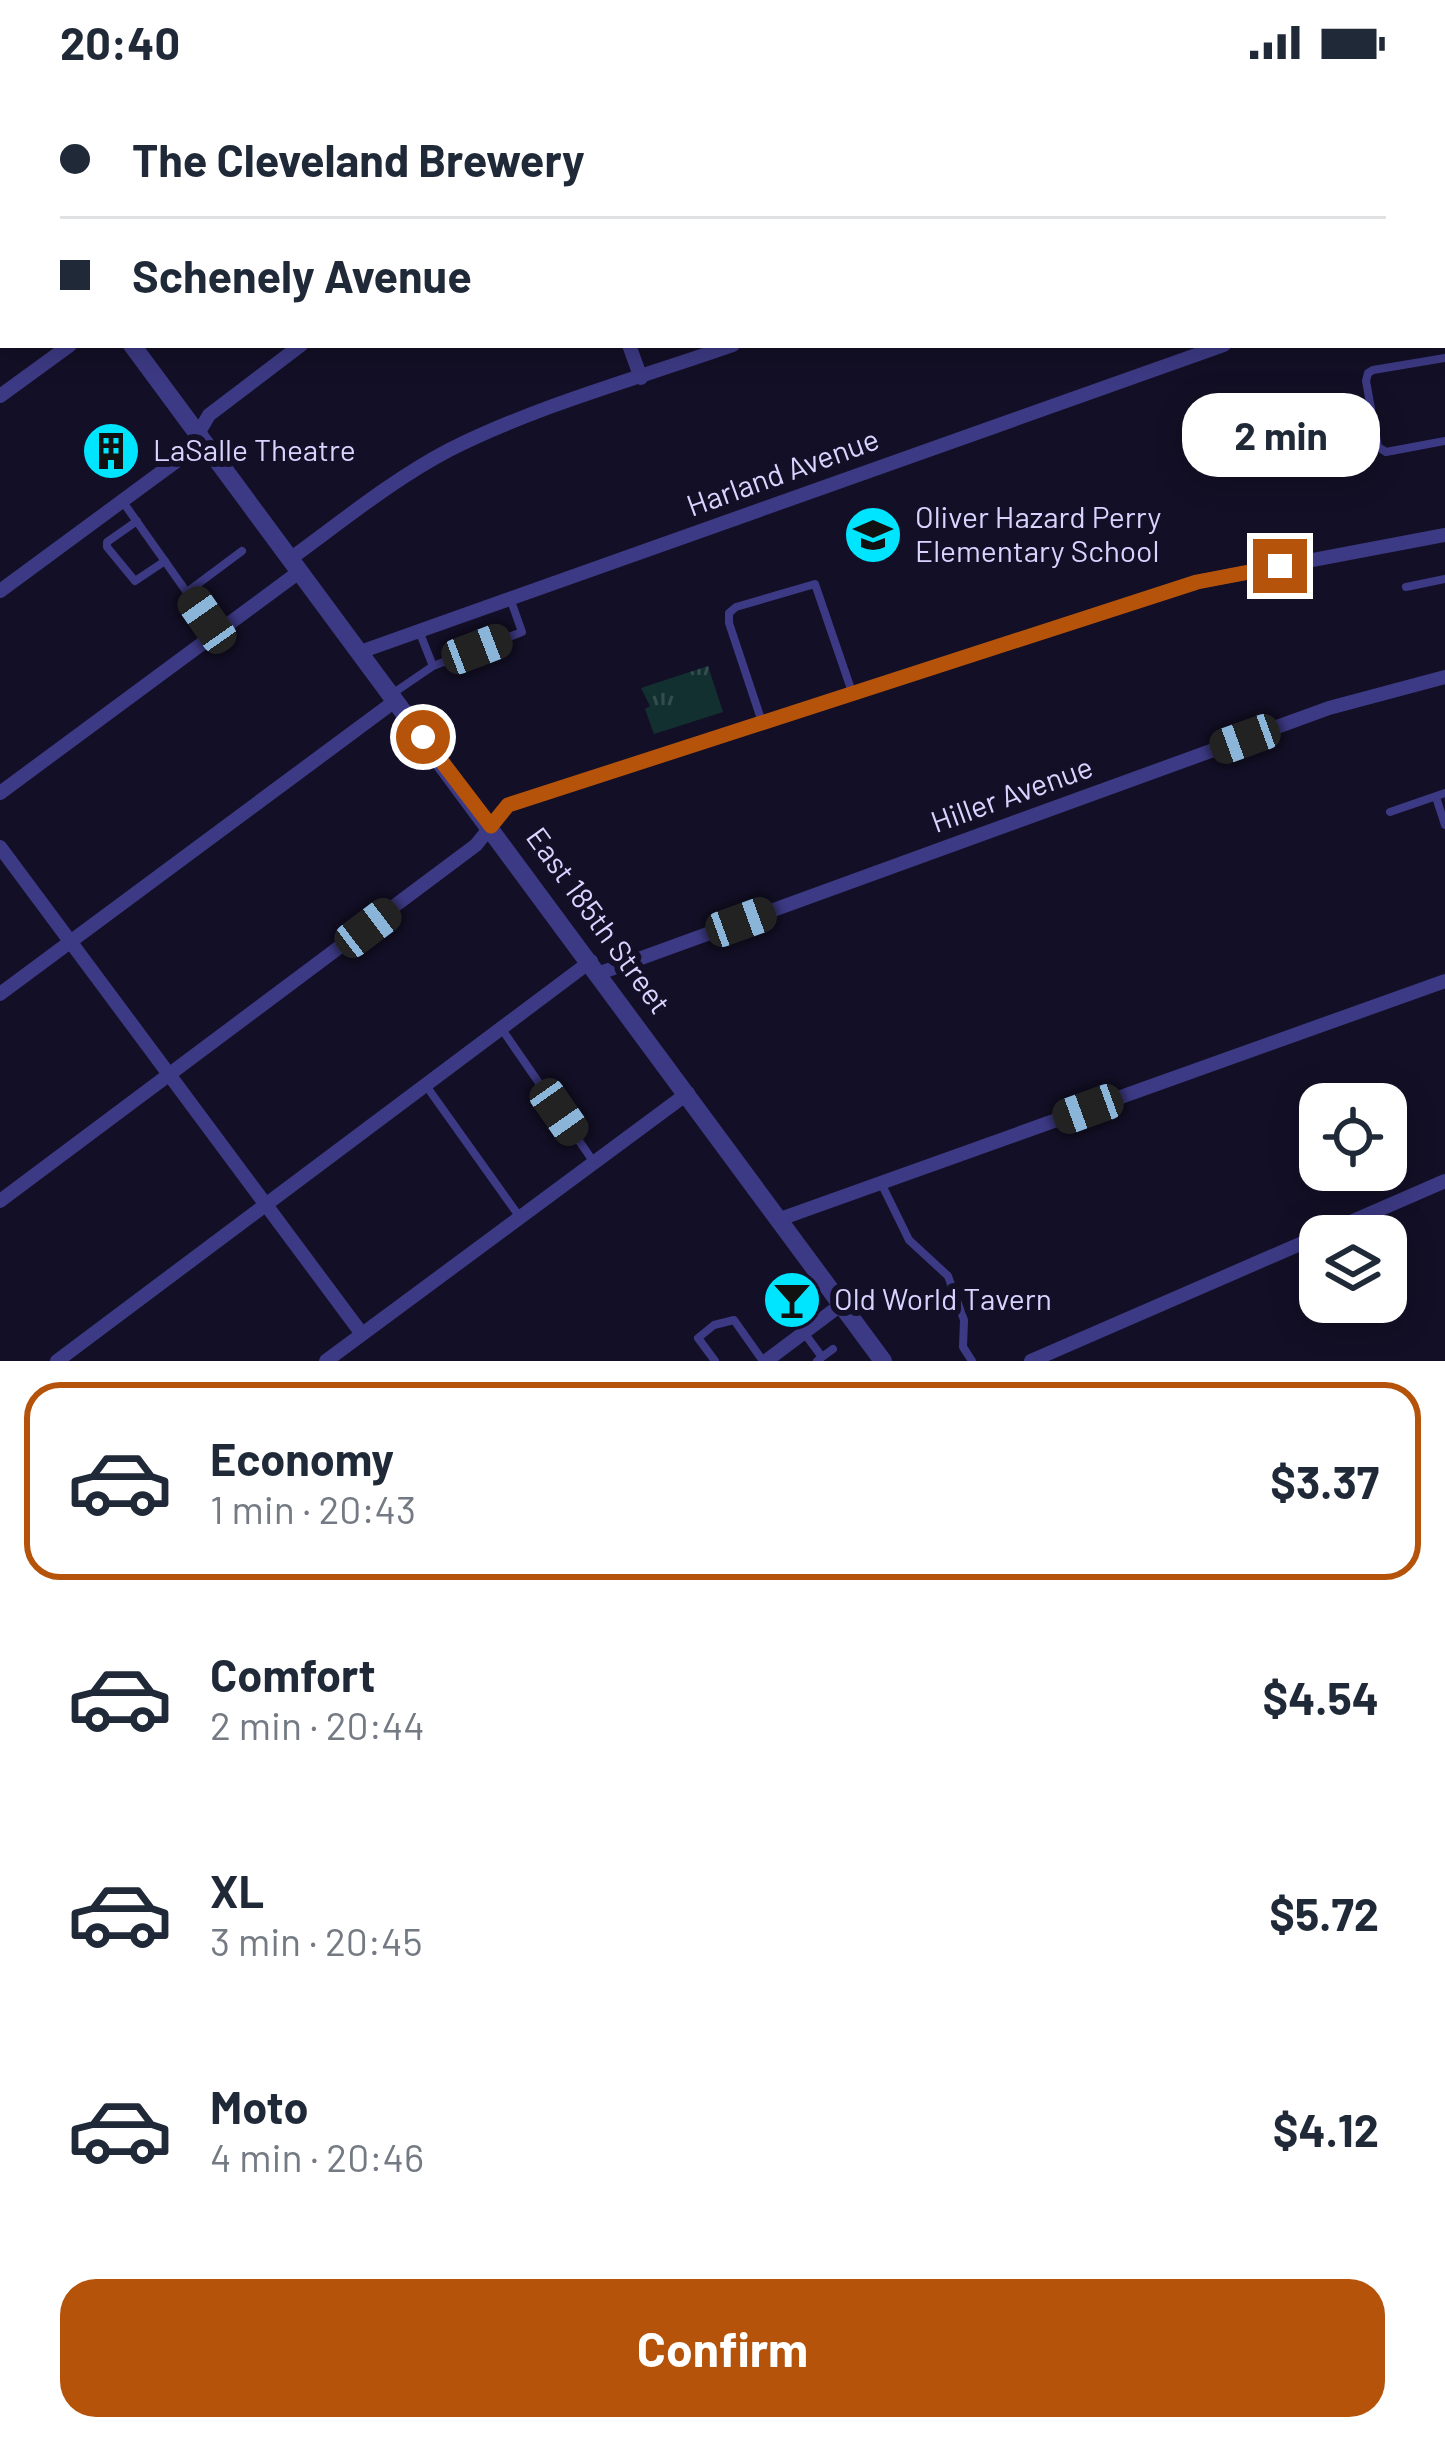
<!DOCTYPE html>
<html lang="en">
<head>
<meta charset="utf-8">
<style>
	body { margin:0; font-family:Barlow,sans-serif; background:#f6f6f7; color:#1f2937; height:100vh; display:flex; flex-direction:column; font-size:45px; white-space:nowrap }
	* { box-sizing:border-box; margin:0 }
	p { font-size:39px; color:#747a83 }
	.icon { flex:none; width:66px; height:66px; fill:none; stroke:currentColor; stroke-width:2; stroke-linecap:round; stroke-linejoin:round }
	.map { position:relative; height:1277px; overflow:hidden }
	.side { display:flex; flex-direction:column; background:#fff; flex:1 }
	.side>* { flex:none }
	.banner { position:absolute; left:0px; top:0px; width:1446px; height:264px; box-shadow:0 6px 30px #0003; display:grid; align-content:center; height:264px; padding:0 60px; background:#fff }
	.tools { position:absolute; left:1299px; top:999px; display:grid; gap:24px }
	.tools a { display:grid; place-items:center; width:108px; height:108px; border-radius:24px; background:#fff; box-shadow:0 6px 30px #0003; font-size:60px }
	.end { position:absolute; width:54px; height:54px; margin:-27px; border:15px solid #b45309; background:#fff; box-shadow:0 0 0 6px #fff }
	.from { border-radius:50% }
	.bubble { position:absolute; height:84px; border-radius:36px; background:#fff; box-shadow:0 6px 30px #0003; font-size:39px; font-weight:700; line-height:84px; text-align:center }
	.car { position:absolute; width:36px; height:72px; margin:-36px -18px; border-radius:15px; box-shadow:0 0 9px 3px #0007; background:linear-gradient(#222 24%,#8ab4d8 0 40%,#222 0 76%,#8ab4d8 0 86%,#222 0) }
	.banner b { display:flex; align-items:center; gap:42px; height:114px; font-size:45px }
	.banner b+b { border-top:3px solid #e0e1e3 }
	.banner i { width:30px; height:30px; background:#1f2937 }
	ul { padding:21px 0 0; list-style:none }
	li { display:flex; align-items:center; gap:36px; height:198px; margin:0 24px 18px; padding:0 36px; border:6px solid transparent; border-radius:36px }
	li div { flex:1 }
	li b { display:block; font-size:45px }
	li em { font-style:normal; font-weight:700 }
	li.on { border-color:#b45309 }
	li>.icon { width:108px; height:108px; stroke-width:1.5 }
	.primary-button { display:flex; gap:24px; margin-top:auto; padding:24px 60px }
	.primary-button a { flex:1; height:138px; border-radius:36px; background:#b45309; color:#fff; font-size:48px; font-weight:700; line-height:138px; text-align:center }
	.status { display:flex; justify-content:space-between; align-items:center; height:84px; padding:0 60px; background:#fff; direction:ltr }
	.status svg { height:33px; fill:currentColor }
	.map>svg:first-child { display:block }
	.park { fill:url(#park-tufts) }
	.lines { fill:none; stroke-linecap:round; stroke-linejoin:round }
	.service { stroke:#3d3a85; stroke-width:8 }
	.minor { stroke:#3d3a85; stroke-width:14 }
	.tertiary { stroke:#3d3a85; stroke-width:18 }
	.primary { stroke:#c25bff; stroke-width:21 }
	.route { stroke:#b45309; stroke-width:15 }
	.labels { text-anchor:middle; stroke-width:12; stroke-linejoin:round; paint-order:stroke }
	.poi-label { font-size:30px; fill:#d9d4ff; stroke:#130f26; text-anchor:start }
	.street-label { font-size:30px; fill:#d9d4ff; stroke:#130f26 }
</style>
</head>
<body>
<div class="status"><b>20:40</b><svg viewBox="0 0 49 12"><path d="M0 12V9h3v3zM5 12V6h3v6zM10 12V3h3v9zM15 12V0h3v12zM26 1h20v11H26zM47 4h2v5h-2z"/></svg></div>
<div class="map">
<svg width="1445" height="1277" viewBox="0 0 1445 1277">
	<defs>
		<pattern id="park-tufts" width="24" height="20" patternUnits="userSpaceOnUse" patternTransform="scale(3)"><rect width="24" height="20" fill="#12302f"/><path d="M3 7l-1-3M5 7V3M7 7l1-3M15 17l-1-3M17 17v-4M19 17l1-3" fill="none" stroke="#344d4e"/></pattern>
	</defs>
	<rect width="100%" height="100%" fill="#130f26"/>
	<polygon class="park" points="708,582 723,628 654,650 645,625 650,622 641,604"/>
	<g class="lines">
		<g class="service">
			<polyline points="1445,274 1373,286 1368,289 1366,297 1378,363 1386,368 1445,357"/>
			<polyline points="123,418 215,548"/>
			<polyline points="137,437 107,458 107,463 135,497 165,477"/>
			<polyline points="1406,503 1445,495"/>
			<polyline points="187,508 242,467"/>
			<polyline points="419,547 433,582"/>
			<polyline points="392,610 433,582 522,548 510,514"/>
			<polyline points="762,638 729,539 729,529 736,523 815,500 852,608"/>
			<polyline points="1436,713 1445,741"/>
			<polyline points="1390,728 1445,709"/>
			<polyline points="501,944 593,1077"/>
			<polyline points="427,1003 519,1132"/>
			<polyline points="882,1101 909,1156 948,1192 964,1236 963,1263 972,1277"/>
			<polyline points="805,1250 822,1273 817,1277"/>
			<polyline points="822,1273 833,1265"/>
			<polyline points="715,1277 698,1254 714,1241 734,1236 763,1277"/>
		</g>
		<g class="minor">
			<polyline points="584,0 584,3"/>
			<polyline points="229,3 230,0"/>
			<polyline points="418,3 418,0"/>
			<polyline points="965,3 976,0"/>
			<polyline points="1443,46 1445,46"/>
			<polyline points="0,113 3,111"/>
			<polyline points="1443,208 1445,207"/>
			<polyline points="629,261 641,294"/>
			<polyline points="0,312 70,261"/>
			<path d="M290,475C341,438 392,396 449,366C538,321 639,294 733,261"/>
			<polyline points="0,507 186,370 209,331 301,261"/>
			<polyline points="360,568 1224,261"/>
			<polyline points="0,709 299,488"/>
			<polyline points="0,763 362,1250"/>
			<polyline points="600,889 1329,624 1445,593"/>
			<polyline points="0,910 395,617"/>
			<polyline points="0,1117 476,761 508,721 1197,498 1445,451"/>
			<polyline points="780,1135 1445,897"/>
			<polyline points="57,1277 591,877"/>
			<polyline points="326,1277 688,1009"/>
			<polyline points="766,1277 842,1220"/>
			<polyline points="1031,1277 1445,1097"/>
		</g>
		<g class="tertiary">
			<polyline points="0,83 3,87"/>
			<polyline points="132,261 883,1277"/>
		</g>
		<g class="primary">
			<polyline points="1416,0 1416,3"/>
			<polyline points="1443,153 1445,164"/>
		</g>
	</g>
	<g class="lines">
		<polyline class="route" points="423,653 491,742 508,721 1197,498 1280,482"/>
	</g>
	<defs>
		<symbol id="building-disc" viewBox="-11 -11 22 22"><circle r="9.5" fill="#00e5ff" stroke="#130f26"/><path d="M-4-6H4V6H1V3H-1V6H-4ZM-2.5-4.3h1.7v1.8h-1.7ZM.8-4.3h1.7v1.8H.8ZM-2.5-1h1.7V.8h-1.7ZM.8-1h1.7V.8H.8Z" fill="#111"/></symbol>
		<symbol id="school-disc" viewBox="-11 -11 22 22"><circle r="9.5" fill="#00e5ff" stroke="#130f26"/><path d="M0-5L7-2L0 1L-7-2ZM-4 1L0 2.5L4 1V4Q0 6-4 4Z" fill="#111"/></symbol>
		<symbol id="bar-disc" viewBox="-11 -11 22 22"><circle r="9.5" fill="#00e5ff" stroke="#130f26"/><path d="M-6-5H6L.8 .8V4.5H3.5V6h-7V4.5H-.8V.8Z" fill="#111"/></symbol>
	</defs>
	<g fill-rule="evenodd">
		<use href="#building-disc" x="78" y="334" width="66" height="66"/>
		<use href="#school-disc" x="840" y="418" width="66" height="66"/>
		<use href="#bar-disc" x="759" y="1183" width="66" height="66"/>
	</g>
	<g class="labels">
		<g class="poi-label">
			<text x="153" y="377">LaSalle Theatre</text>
			<text x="915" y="444">Oliver Hazard Perry<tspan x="915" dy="34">Elementary School</tspan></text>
			<text x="834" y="1226">Old World Tavern</text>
		</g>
		<g class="street-label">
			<text transform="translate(783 389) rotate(-20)" y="10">Harland Avenue</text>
			<text transform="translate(1012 711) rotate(-20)" y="10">Hiller Avenue</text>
			<text transform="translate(598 837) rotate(54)" y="10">East 185th Street</text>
		</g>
	</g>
</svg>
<div class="tools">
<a><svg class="icon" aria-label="locate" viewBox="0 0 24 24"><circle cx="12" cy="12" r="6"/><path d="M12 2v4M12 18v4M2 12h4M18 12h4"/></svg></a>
<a><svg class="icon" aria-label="layers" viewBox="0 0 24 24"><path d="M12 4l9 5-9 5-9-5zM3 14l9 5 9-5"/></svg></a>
</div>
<i class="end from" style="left:423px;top:653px"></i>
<i class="end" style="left:1280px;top:482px"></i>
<div class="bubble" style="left:1182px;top:309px;width:198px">2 min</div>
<i class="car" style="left:207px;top:536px;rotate:325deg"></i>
<i class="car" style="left:477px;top:565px;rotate:69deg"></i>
<i class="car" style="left:1245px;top:655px;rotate:250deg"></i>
<i class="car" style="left:741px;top:838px;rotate:70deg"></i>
<i class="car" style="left:368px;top:844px;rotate:53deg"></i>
<i class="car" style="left:1088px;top:1025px;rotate:250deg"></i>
<i class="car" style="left:559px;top:1028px;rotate:145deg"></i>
<div class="banner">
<b><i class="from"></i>The Cleveland Brewery</b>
<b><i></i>Schenely Avenue</b>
</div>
</div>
<section class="side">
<ul>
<li class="on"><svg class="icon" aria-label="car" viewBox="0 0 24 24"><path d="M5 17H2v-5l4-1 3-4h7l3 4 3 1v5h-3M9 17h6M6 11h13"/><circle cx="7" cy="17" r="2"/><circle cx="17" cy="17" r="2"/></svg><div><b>Economy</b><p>1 min · 20:43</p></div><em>$3.37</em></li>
<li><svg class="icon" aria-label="car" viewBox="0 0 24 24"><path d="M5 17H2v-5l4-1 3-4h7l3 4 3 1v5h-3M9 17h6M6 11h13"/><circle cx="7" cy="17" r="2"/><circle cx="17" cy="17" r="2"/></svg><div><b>Comfort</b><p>2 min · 20:44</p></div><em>$4.54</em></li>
<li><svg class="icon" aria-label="car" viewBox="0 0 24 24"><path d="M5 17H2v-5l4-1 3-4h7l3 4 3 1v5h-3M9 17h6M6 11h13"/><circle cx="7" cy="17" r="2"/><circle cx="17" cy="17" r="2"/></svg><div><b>XL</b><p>3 min · 20:45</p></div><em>$5.72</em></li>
<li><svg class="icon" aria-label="car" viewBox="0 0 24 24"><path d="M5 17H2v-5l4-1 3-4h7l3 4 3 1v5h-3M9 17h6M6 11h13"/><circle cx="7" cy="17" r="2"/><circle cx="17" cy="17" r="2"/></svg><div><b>Moto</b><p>4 min · 20:46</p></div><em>$4.12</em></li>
</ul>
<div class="primary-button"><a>Confirm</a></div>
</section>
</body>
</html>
